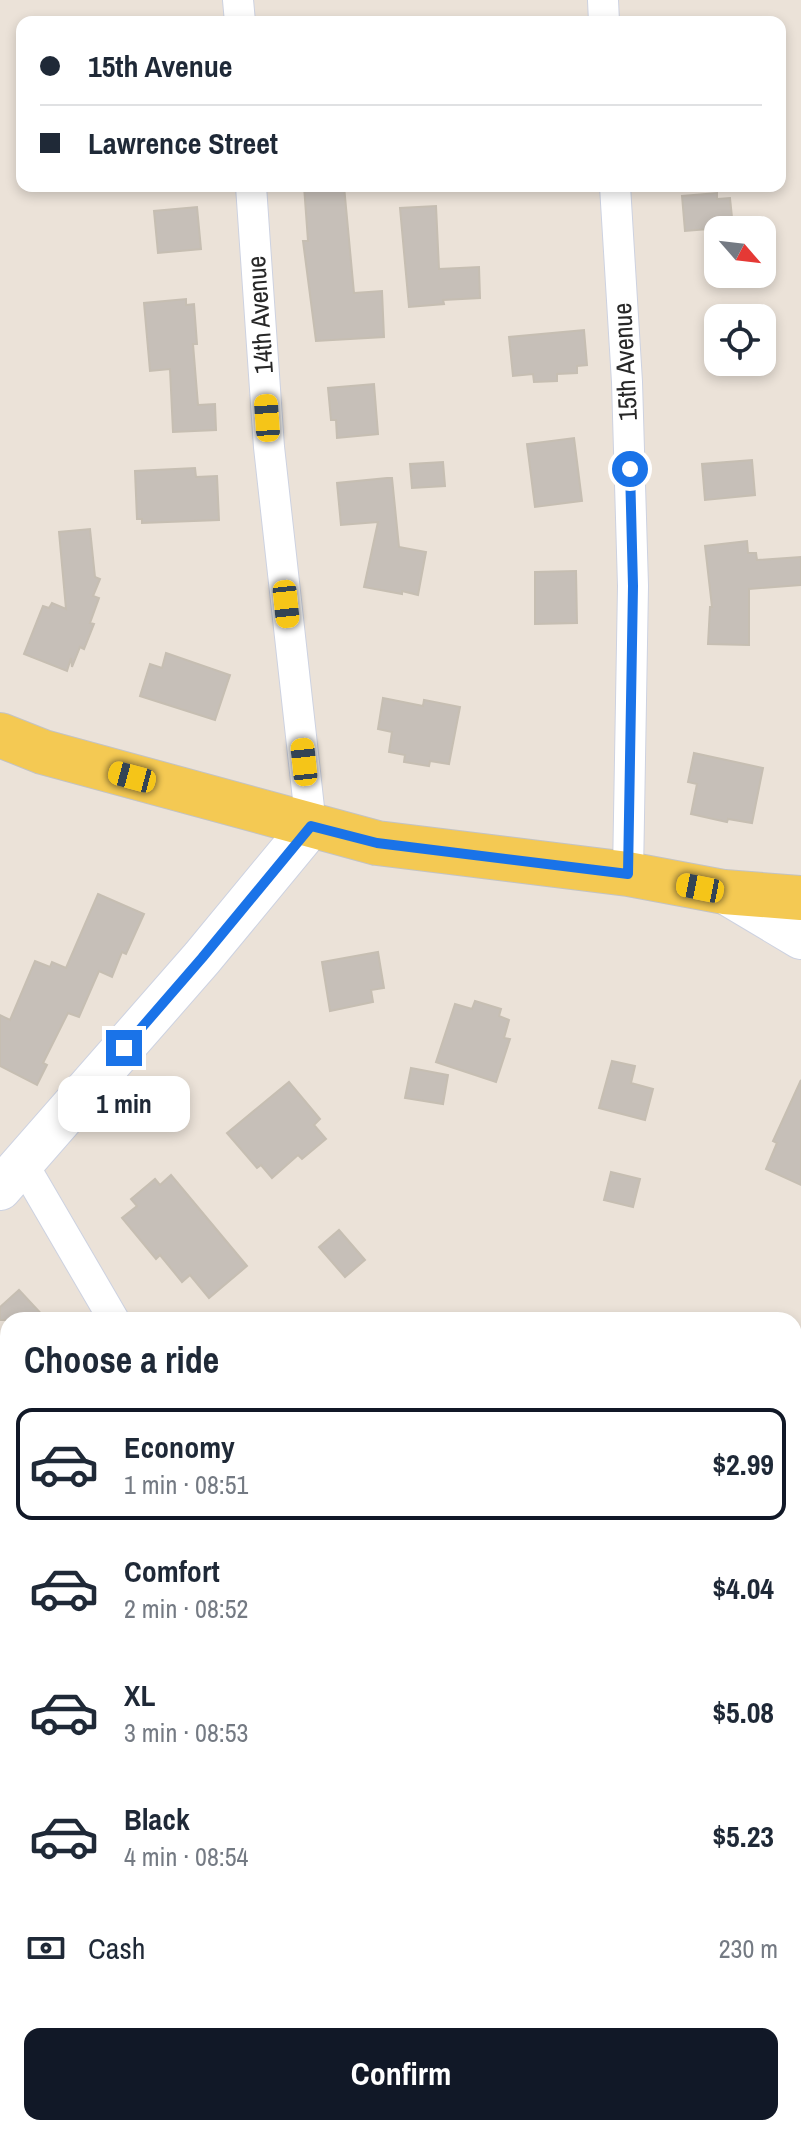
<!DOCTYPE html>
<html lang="en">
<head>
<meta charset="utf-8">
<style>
	body { margin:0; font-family:"Archivo Narrow",sans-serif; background:#f6f6f7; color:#1f2937; height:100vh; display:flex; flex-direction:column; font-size:30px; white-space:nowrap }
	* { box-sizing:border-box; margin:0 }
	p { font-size:26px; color:#747a83 }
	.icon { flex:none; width:44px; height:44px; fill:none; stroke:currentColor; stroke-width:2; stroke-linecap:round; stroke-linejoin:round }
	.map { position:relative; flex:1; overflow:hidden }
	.side { position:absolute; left:0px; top:1312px; width:802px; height:824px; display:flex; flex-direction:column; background:#fff; border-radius:24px 24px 0 0; box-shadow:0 4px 12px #0003 }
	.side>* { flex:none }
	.top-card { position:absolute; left:16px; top:16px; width:770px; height:176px; border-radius:16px; box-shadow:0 4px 12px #0003; display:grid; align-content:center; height:176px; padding:0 24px; background:#fff }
	.needle { width:52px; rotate:118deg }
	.fabs { position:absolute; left:704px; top:216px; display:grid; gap:16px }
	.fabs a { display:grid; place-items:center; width:72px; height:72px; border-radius:16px; background:#fff; box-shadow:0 4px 12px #0003; font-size:40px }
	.end { position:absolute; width:36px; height:36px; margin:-18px; border:10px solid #1a73e8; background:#fff; box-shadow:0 0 0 4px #fff }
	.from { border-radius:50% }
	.bubble { position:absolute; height:56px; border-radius:16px; background:#fff; box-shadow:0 4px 12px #0003; font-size:26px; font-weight:800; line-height:56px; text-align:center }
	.car { position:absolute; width:24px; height:48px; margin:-24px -12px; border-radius:10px; box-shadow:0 0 6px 2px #0007; background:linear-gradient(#f5c518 24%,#345 0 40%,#f5c518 0 76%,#345 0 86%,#f5c518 0) }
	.top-card b { display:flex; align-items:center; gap:28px; height:76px; font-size:30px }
	.top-card b+b { border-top:2px solid #e0e1e3 }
	.top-card i { width:20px; height:20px; background:#1f2937 }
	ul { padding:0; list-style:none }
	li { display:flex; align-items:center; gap:24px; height:112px; margin:0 16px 12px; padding:0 8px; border:4px solid transparent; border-radius:16px }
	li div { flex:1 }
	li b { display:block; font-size:30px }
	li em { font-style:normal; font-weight:800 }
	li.current { border-color:#111827 }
	li>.icon { width:72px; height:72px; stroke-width:1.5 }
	h2 { padding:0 24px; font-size:36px; line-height:96px }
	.pay { display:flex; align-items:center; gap:20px; height:88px; padding:0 24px; font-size:30px }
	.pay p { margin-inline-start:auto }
	.action { display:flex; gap:16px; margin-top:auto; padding:16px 24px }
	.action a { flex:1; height:92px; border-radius:16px; background:#111827; color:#fff; font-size:32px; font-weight:800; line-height:92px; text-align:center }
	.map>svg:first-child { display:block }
	.building { fill:#c6bfb8; stroke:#c6beb2; stroke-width:2 }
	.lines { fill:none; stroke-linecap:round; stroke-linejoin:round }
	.street-casing { stroke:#cdd2e1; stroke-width:32 }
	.secondary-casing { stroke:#cdd2e1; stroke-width:44 }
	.primary-casing { stroke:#c3c3c3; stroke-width:46 }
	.street { stroke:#fff; stroke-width:30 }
	.secondary { stroke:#fff; stroke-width:42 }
	.primary { stroke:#f4c953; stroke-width:44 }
	.route { stroke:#1a73e8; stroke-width:10 }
	.labels { text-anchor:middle; stroke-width:6; stroke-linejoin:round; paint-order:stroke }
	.street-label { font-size:26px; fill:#272727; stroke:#fff }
</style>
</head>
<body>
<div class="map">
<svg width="801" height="2136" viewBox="0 0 801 2136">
	<rect width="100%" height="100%" fill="#ebe2d8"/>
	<g class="building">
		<polygon points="304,186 344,186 354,293 382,291 384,337 316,341 303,241 308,241"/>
		<polygon points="717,193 717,199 730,198 733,227 685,231 682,196"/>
		<polygon points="436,206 439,269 479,267 480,298 443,300 444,304 409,307 400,208"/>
		<polygon points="197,207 201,249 158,253 154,211"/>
		<polygon points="186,299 186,305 194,304 197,344 193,344 198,405 215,404 216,430 173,432 170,369 150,371 144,303"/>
		<polygon points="584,330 587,365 577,366 577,373 557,374 557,381 534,382 533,374 513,376 509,337"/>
		<polygon points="374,384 378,434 337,438 336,420 331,420 328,388"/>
		<polygon points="574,438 582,501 535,507 527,444"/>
		<polygon points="752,460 755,495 705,500 702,464"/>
		<polygon points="443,462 445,486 412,488 410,464"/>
		<polygon points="195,468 196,477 217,476 219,520 142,523 142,519 137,519 135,471"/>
		<polygon points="387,478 392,478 399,547 426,552 418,595 402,591 402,594 364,587 378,522 341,525 337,483"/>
		<polygon points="90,529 95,577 100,579 93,596 99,598 90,623 94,624 84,649 80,647 72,667 71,658 67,671 24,654 43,606 49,608 52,603 66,609 59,532"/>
		<polygon points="747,541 748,553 756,553 757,560 801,557 801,585 749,589 749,645 708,644 710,607 712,607 705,546"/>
		<polygon points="576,571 577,623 535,624 535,572"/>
		<polygon points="166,653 230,675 215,720 140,696 150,664 162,668"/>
		<polygon points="383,698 423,706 424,700 460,707 449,764 430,761 429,766 404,762 405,755 389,752 392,732 378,729"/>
		<polygon points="694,753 763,768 752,823 728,819 727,822 691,814 697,784 688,782"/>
		<polygon points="98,894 144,914 126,954 122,952 112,977 99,971 79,1017 68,1013 43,1063 47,1065 37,1085 0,1066 0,1015 10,1020 35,961 50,967 52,962 66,968"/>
		<polygon points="378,952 384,988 371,990 373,1002 330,1011 322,962"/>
		<polygon points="475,1001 501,1009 499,1016 509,1020 504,1038 510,1039 496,1082 436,1062 455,1004 472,1009"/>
		<polygon points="612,1061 635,1066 631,1083 653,1089 645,1120 599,1108"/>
		<polygon points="411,1068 448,1075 443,1104 405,1098"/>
		<polygon points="801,1080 801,1185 766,1169 777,1143 773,1141"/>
		<polygon points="289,1082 320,1119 314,1125 326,1139 302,1159 298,1155 272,1178 261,1165 257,1168 227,1133"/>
		<polygon points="611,1172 640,1179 633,1207 604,1200"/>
		<polygon points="171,1175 247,1266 209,1298 190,1275 182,1282 160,1255 156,1259 122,1218 137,1206 131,1199 155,1179 160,1185"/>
		<polygon points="339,1230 365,1260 345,1277 319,1247"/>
		<polygon points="19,1290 47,1320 0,1320 0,1307"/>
	</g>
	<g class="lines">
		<defs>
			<g id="street">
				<polyline points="238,0 240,22"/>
				<polyline points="603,0 604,22"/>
				<polyline points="251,186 269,447 311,826"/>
				<polyline points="615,186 627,382 633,586 628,874"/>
				<polyline points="23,1164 114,1320"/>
				<polyline points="794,1592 801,1574"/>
				<polyline points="0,2080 8,2094"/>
				<polyline points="28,2128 33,2136"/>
				<polyline points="585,2128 590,2136"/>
			</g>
			<g id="secondary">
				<polyline points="724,892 801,938"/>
				<polyline points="0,1189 202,958 311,826"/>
			</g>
			<polyline id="primary" points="0,735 43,752 377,843 628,874 724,892 801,898"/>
		</defs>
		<use href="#street" class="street-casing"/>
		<use href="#secondary" class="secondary-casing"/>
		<use href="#primary" class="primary-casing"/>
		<use href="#street" class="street"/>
		<use href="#secondary" class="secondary"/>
		<use href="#primary" class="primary"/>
	</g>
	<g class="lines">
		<polyline class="route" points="124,1048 202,958 311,826 377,843 628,874 633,586 630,469"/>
	</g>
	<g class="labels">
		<g class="street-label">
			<text transform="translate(260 315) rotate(-94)" y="9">14th Avenue</text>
			<text transform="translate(625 362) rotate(-93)" y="9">15th Avenue</text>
		</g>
	</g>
</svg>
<div class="fabs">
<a><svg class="needle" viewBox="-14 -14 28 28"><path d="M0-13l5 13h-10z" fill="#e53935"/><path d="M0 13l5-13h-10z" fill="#747a83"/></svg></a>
<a><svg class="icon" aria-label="locate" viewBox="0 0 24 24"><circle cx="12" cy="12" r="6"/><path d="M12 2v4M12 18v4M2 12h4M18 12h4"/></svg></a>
</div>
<i class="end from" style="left:630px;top:469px"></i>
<i class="end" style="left:124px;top:1048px"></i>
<div class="bubble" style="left:58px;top:1076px;width:132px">1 min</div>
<i class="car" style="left:267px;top:418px;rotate:356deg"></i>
<i class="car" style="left:286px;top:604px;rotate:174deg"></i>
<i class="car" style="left:304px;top:762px;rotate:354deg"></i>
<i class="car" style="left:132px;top:777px;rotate:285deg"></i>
<i class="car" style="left:700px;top:888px;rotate:281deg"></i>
<div class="top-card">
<b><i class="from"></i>15th Avenue</b>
<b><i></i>Lawrence Street</b>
</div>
<section class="side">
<h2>Choose a ride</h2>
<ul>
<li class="current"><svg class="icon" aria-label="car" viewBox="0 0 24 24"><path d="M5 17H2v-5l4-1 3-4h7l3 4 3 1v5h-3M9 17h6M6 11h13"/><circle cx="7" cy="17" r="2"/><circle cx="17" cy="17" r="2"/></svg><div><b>Economy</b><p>1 min · 08:51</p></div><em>$2.99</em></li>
<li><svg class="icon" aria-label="car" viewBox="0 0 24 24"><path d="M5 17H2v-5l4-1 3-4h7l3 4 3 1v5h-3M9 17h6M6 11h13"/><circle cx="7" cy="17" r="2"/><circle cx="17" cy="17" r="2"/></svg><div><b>Comfort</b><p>2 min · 08:52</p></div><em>$4.04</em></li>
<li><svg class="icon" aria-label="car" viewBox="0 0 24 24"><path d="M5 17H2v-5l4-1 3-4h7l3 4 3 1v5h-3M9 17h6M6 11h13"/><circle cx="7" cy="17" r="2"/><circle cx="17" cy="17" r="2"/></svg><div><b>XL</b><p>3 min · 08:53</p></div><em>$5.08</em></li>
<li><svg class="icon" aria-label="car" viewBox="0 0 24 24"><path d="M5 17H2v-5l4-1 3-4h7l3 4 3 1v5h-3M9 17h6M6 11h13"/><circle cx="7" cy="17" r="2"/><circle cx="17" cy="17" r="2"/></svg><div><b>Black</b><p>4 min · 08:54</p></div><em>$5.23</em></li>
</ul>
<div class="pay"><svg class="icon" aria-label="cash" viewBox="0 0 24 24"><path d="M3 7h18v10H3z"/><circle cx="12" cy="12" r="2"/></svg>Cash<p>230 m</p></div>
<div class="action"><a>Confirm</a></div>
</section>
</div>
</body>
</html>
